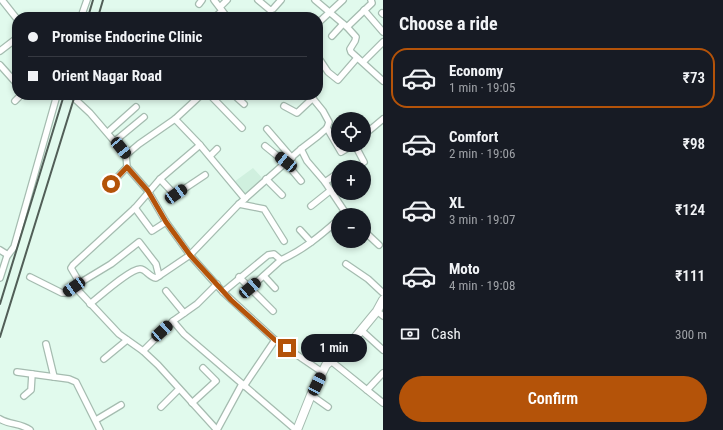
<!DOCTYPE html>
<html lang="en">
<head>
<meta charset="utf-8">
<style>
	body { margin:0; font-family:"Roboto Condensed",sans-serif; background:#242831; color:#f1f3f6; height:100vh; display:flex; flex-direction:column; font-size:15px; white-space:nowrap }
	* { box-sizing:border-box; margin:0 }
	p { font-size:13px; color:#9ea1a6 }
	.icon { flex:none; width:22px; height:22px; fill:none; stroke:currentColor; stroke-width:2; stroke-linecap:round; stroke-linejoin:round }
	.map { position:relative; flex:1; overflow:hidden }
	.drawer { display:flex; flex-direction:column; background:#171b24; width:340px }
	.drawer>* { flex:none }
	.top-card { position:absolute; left:12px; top:12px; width:311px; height:88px; border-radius:16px; box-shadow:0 2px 6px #0003; display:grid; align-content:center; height:88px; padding:0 16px; background:#171b24 }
	.tools { position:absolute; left:331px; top:112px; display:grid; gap:8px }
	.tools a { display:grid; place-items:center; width:40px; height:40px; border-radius:50%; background:#171b24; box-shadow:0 2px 6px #0003; font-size:20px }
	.end { position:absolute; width:18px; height:18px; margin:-9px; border:5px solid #b45309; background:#fff; box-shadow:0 0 0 2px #fff }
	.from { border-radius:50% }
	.bubble { position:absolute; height:28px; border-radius:14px; background:#171b24; box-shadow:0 2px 6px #0003; font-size:13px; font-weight:600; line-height:28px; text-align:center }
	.car { position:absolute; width:12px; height:24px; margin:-12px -6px; border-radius:5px; box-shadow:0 0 3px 1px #0007; background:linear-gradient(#222 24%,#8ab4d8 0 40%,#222 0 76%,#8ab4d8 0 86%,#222 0) }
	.top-card b { display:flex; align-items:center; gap:14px; height:38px; font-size:15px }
	.top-card b+b { border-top:1px solid #363941 }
	.top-card i { width:10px; height:10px; background:#f1f3f6 }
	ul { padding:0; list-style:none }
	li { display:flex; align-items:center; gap:12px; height:60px; margin:0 8px 6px; padding:0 8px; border:2px solid transparent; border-radius:16px }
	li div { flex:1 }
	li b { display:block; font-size:15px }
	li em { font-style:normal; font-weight:600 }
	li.on { border-color:#b45309 }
	li>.icon { width:36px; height:36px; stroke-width:1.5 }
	h2 { padding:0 16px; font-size:18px; line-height:48px }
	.pay { display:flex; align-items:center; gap:10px; height:44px; padding:0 16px; font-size:15px }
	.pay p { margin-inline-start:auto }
	.action { display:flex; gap:8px; margin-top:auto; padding:8px 16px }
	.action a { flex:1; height:46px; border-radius:24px; background:#b45309; color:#fff; font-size:16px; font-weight:600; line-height:46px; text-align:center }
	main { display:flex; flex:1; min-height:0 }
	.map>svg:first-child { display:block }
	.built { fill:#d0f0df }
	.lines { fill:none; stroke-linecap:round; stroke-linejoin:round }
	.street-casing { stroke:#a5bcb0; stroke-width:8 }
	.secondary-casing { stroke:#a5bcb0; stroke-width:10 }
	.street { stroke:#fff; stroke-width:5.5 }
	.secondary { stroke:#fff; stroke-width:8 }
	.rail { stroke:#515e57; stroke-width:2 }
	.route { stroke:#b45309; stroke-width:5 }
</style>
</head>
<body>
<main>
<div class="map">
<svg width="383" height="430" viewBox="0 0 383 430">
	<rect width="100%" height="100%" fill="#e1faed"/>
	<polygon class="built" points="253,168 264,180 245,195 234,182"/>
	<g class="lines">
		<defs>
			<g id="street">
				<polyline points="2,0 17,19"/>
				<polyline points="214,0 227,17"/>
				<polyline points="258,0 270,10 273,9 281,0"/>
				<polyline points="315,0 347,27"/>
				<polyline points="371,0 372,3 347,27 356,37 355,41 350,49 351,52 383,81"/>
				<polyline points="199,4 202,0"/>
				<polyline points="220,7 227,0"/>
				<polyline points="364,10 383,32"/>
				<polyline points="382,13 383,14"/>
				<polyline points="81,17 87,0"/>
				<polyline points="215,17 222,11"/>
				<polyline points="318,23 343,0"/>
				<polyline points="332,36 343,24"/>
				<polyline points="0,51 17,38"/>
				<polyline points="318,57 328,72 338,80 357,58"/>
				<polyline points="363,62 383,42"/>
				<polyline points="0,65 17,84"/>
				<polyline points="210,95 242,128"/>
				<polyline points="234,95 244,104"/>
				<polyline points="76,100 90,113 126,155 127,167 148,191 166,222 190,255 223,292 275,340 322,372"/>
				<polyline points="15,101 21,95"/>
				<polyline points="284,106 297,113 313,98"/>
				<polyline points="175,119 200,145 160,179 135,208 73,265 71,268 78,280 78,284 75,287 119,334 143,351 158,365 217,430"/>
				<polyline points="327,128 341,152 353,145"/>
				<polyline points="267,129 292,158"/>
				<polyline points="108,132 136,107"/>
				<polyline points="364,135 383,119"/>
				<polyline points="115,141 144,117"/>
				<polyline points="200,145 245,199"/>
				<polyline points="355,145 364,162"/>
				<polyline points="265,146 286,163 301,181"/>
				<polyline points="301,149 307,161 325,182 347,215"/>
				<polyline points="126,155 139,144 175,119 201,95"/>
				<polyline points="210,156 217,149"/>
				<polyline points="345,167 350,164"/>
				<polyline points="160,179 175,195 205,175"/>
				<polyline points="266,179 282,195"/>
				<polyline points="325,182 338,173"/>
				<polyline points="111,184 127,167"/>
				<polyline points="239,204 264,209 284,241"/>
				<polyline points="311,206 331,190"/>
				<polyline points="135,208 152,231 166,222"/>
				<polyline points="300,230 311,242"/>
				<polyline points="364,231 379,245"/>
				<polyline points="0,250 8,255 14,247 57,95"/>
				<polyline points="346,264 368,279 383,293"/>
				<polyline points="264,276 275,288"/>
				<polyline points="30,277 62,293 66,293 75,287"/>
				<polyline points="239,277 273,311"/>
				<polyline points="0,278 7,256"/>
				<polyline points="78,284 111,264 139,242 156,264 159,276"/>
				<polyline points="250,288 281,260"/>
				<polyline points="166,291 184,313"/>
				<path d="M223,292L268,255L274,254L281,260C303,250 320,236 338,220"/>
				<path d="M90,304C99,297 130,269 140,269C146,269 149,277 156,278L190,255L239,204L301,149L318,136L327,128L329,122L323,111L310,95"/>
				<polyline points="377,311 383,316"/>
				<polyline points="173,321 197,304 217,284"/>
				<polyline points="361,330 383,350"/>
				<polyline points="46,344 54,377"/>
				<polyline points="143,351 173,321 184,334 296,430"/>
				<polyline points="104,359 127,340"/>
				<polyline points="331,361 383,403"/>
				<polyline points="17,372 69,379 76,382 100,430"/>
				<polyline points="244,386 275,340"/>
				<polyline points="367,390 383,373"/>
				<polyline points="311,395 328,407"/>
				<polyline points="24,396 31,390 32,374"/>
				<polyline points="192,403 216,381 203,368"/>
				<polyline points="161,407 179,389"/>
				<path d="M0,419C10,425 21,423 30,430"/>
				<polyline points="96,420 121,405"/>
				<polyline points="217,430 242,384"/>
			</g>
			<polyline id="secondary" points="297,430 311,395 326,365 349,345 377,311 383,300"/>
		</defs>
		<use href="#street" class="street-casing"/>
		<use href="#secondary" class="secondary-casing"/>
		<use href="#street" class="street"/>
		<use href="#secondary" class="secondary"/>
		<g class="rail">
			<polyline points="88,17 93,0"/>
			<polyline points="98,17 103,0"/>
			<polyline points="0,304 64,95"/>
			<polyline points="0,337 75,95"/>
		</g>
	</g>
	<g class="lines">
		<polyline class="route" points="111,184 127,167 148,191 166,222 190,255 231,300 275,340 287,348"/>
	</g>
</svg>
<div class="tools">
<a><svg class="icon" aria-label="locate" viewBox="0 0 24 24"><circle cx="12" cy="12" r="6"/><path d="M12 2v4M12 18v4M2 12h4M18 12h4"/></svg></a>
<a>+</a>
<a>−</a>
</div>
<i class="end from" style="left:111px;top:184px"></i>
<i class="end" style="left:287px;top:348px"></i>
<div class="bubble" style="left:301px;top:334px;width:66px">1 min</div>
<i class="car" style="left:121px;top:148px;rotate:141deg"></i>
<i class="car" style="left:286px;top:162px;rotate:309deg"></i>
<i class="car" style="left:176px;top:194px;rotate:56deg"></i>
<i class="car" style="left:74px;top:287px;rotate:236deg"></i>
<i class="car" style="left:250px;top:288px;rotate:49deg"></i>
<i class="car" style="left:162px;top:331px;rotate:48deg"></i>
<i class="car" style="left:317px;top:384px;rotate:26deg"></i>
<div class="top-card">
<b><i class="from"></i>Promise Endocrine Clinic</b>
<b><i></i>Orient Nagar Road</b>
</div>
</div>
<section class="drawer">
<h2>Choose a ride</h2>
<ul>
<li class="on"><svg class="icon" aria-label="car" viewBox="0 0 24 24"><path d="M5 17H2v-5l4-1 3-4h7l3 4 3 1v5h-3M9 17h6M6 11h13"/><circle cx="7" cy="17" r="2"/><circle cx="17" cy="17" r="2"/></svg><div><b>Economy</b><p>1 min · 19:05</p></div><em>₹73</em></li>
<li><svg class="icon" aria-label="car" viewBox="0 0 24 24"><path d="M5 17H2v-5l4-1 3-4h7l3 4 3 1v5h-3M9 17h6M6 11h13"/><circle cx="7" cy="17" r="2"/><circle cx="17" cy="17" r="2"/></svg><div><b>Comfort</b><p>2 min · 19:06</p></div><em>₹98</em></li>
<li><svg class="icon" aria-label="car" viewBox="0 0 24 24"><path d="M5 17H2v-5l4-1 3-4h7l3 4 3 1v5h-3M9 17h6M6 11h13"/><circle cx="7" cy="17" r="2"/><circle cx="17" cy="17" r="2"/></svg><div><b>XL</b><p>3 min · 19:07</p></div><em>₹124</em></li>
<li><svg class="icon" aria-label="car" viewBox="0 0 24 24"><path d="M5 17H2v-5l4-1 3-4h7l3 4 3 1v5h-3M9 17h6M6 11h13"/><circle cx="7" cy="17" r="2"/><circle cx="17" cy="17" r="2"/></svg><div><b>Moto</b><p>4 min · 19:08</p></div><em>₹111</em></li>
</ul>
<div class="pay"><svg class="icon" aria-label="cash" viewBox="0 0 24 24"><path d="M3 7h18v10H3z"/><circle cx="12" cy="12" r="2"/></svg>Cash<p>300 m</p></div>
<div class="action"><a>Confirm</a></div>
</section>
</main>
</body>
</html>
